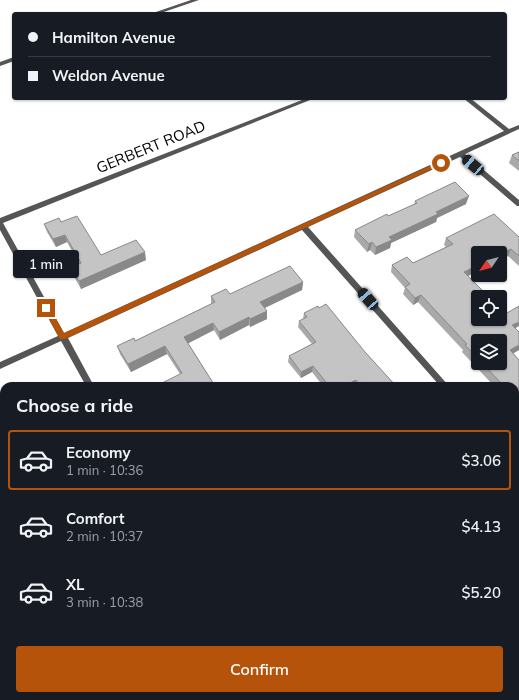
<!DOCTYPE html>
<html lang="en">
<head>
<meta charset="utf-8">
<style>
	body { margin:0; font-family:Mulish,sans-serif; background:#20242c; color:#f1f3f6; height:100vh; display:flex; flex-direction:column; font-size:15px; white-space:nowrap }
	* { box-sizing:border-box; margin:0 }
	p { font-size:13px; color:#9ea1a6 }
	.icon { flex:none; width:22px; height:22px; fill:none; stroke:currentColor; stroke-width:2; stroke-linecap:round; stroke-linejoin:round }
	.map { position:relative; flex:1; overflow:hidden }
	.sheet { position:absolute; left:0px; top:382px; width:519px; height:318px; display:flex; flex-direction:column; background:#171b24; border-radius:12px 12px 0 0; box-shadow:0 1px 3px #0004 }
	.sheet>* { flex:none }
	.top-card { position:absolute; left:12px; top:12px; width:495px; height:88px; border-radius:4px; box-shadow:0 1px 3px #0004; display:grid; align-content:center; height:88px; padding:0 16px; background:#171b24 }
	.needle { width:26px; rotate:235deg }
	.fabs { position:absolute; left:471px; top:246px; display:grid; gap:8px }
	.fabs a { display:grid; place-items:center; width:36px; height:36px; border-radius:4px; background:#171b24; box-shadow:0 1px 3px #0004; font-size:20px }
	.end { position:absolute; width:18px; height:18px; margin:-9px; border:5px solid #b45309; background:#fff; box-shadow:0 0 0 2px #fff }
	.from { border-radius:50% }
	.bubble { position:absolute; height:28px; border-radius:4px; background:#171b24; box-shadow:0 1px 3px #0004; font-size:13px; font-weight:600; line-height:28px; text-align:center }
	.car { position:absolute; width:12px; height:24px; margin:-12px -6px; border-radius:5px; box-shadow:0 0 3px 1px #0007; background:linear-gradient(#222 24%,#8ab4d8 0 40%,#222 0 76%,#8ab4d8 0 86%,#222 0) }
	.top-card b { display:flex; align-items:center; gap:14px; height:38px; font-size:15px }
	.top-card b+b { border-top:1px solid #363941 }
	.top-card i { width:10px; height:10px; background:#f1f3f6 }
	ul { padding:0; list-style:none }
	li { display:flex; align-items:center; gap:12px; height:60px; margin:0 8px 6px; padding:0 8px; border:2px solid transparent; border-radius:4px }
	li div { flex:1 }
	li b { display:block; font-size:15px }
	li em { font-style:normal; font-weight:600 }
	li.on { border-color:#b45309 }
	li>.icon { width:36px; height:36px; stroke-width:1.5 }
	h2 { padding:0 16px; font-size:18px; line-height:48px }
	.action { display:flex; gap:8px; margin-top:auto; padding:8px 16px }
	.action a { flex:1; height:46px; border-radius:4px; background:#b45309; color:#fff; font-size:16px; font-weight:600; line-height:46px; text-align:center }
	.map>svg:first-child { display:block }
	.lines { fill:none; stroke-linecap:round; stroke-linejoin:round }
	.minor { fill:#555; fill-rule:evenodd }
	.wall { fill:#a9a9a9; fill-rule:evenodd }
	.shaded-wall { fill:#898989 }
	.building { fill:#c4c4c4; stroke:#898989 }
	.route { fill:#b45309 }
	.labels { text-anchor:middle; stroke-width:3; stroke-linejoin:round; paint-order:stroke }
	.street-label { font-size:15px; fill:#000; stroke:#fff }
</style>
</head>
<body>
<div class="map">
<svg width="519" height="700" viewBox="0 0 519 700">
	<rect width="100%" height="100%" fill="#fff"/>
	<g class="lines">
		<g class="minor">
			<polygon points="191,0 199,0 158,14 150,14"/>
			<polygon points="14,57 14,61 0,66 0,62"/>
			<polygon points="307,98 315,98 3,223 64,333 504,131 463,98 470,98 509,129 519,125 519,129 465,154 519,200 519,206 517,206 460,157 308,227 449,386 440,386 302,230 68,338 94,386 86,386 61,341 0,369 0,362 58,336 0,230 0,218"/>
			<polygon points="515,461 519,463 519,474 515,472"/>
			<polygon points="4,609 4,619 0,621 0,611"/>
			<polygon points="258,696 269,696 270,700 259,700"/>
		</g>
	</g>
	<g class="wall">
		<polygon points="519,152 519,171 509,163 512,155"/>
		<polygon points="415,201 466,204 437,218 436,222 391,243 390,248 375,255 370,250 367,252 354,237 355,230 388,216 414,205"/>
		<polygon points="61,222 101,255 146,260 81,289 73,275 70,268 79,264 67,242 56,247 47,232 44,224"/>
		<path d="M519,237V266L508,256L468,276L519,332V350L513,353L519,360V413L515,408V386H494L462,352L463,350L418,302L413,305L403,294L405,288L391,272L392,265L413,263L446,247L444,245L446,238ZM478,341L500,363H478Z"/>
		<polygon points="303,282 302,290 265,308 267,319 250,327 249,325 220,340 214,330 188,343 215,386 180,374 167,354 131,372 120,354 117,346 135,341 211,304 211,296 230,294"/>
		<polygon points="304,313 365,352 396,386 323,386 312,372 301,378 288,362 289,356 312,344 298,327 299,321 303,319"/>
		<polygon points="515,528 519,533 519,577 515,572"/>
		<polygon points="519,599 519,630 516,632 515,631 515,602"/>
		<polygon points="333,696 371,696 374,700 335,700"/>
	</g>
	<g class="shaded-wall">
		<polygon points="469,196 466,204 437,218 436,222 391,243 390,248 375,255 376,247 389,237 436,212"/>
		<polygon points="65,235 67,242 56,247 53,239"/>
		<polygon points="372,242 370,250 367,252 369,244"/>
		<polygon points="511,249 508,256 500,260 500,254"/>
		<polygon points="145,252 146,260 81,289 79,281"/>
		<polygon points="478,265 478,271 461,279 464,272"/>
		<polygon points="303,282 302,290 260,310 260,302"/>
		<polygon points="421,295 418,302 413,305 415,298"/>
		<polygon points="267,311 267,319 250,327 250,319"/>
		<polygon points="249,317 249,325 220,340 219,332"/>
		<polygon points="519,322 519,326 509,332 512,325"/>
		<polygon points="213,323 214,330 185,345 184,337"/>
		<polygon points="519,345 519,350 507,357 510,350"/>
		<polygon points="165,346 167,354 131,372 128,364"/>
		<polygon points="313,366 312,372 301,378 301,372"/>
		<polygon points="356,380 354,386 344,386"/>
		<polygon points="367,382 366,386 361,386"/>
		<polygon points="4,425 4,434 0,436 0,427"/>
		<polygon points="4,539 4,545 0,547 0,541"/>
		<polygon points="46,696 54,696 47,700 40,700"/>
		<polygon points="98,696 104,696 98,700 92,700"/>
	</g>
	<g class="building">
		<polygon points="519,152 519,161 512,155"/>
		<polygon points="455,182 469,196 436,212 438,214 389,237 392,240 376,247 372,242 369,244 355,230 387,214 388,216 417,203 415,201"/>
		<polygon points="494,214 519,237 519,256 511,249 500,254 500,253 478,253 478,265 464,272 489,297 478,297 478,319 500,319 500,306 507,313 519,306 519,322 512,325 519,332 519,345 510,350 519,360 519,403 515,398 515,386 504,386 482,363 500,363 500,341 478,341 478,359 465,345 467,344 421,295 415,298 405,287 410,284 392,265 407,257 413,263 453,244 446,238"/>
		<polygon points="77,216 101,255 136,240 145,252 79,281 70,268 81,263 65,235 53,239 44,224 59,218 61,222"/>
		<polygon points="290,266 303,282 260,302 267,311 250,319 249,317 219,332 213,323 184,337 215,386 156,386 182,373 165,346 128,364 117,346 134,338 135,341 215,302 211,296 226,289 230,294"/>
		<polygon points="326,304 365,352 396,386 369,386 367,382 361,386 356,380 344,386 329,386 313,366 301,372 289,356 316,342 299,321 307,317 304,313 318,306 319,308"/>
		<polygon points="4,402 4,425 0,427 0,404"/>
		<polygon points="4,515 4,539 0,541 0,517"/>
		<polygon points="515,528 519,533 519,568 515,563"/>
		<polygon points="519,599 519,627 515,621 515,602"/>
		<polygon points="4,681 4,696 46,696 40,700 0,700 0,683"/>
		<polygon points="90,696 98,696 92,700"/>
		<polygon points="140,696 174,696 176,700 142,700"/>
		<polygon points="335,696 371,696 374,700 338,700"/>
		<polygon points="487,696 507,696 502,700 481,700"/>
	</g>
	<polygon class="route" points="441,161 444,163 443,164 65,339 60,339 43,308 44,306 49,306 64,333"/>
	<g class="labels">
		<g class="street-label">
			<text transform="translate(151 147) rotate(-22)" y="5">GERBERT ROAD</text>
		</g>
	</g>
</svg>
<div class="fabs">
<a><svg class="needle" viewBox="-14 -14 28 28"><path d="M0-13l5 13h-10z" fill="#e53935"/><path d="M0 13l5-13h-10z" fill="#9ea1a6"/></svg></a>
<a><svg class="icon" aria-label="locate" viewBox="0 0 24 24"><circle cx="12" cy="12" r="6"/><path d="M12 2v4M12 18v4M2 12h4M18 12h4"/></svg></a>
<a><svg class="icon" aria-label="layers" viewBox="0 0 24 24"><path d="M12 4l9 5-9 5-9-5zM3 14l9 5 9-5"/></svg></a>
</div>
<i class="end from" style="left:441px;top:163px"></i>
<i class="end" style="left:46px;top:308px"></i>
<div class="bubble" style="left:13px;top:250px;width:66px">1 min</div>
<i class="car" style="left:473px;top:165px;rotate:310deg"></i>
<i class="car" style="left:368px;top:299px;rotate:319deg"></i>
<div class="top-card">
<b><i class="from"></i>Hamilton Avenue</b>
<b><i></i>Weldon Avenue</b>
</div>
<section class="sheet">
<h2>Choose a ride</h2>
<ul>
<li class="on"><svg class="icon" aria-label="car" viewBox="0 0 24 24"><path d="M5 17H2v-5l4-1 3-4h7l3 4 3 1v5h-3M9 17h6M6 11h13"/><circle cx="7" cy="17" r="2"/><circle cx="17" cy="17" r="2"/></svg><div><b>Economy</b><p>1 min · 10:36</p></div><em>$3.06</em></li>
<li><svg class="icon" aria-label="car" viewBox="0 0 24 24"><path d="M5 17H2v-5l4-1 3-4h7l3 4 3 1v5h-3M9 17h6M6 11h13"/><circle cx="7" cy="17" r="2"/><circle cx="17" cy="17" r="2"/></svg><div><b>Comfort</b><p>2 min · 10:37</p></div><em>$4.13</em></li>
<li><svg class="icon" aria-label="car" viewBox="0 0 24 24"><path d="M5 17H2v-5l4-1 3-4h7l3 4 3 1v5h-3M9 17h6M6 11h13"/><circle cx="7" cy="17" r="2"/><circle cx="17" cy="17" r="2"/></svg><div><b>XL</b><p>3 min · 10:38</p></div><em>$5.20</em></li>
</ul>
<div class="action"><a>Confirm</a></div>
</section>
</div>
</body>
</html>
